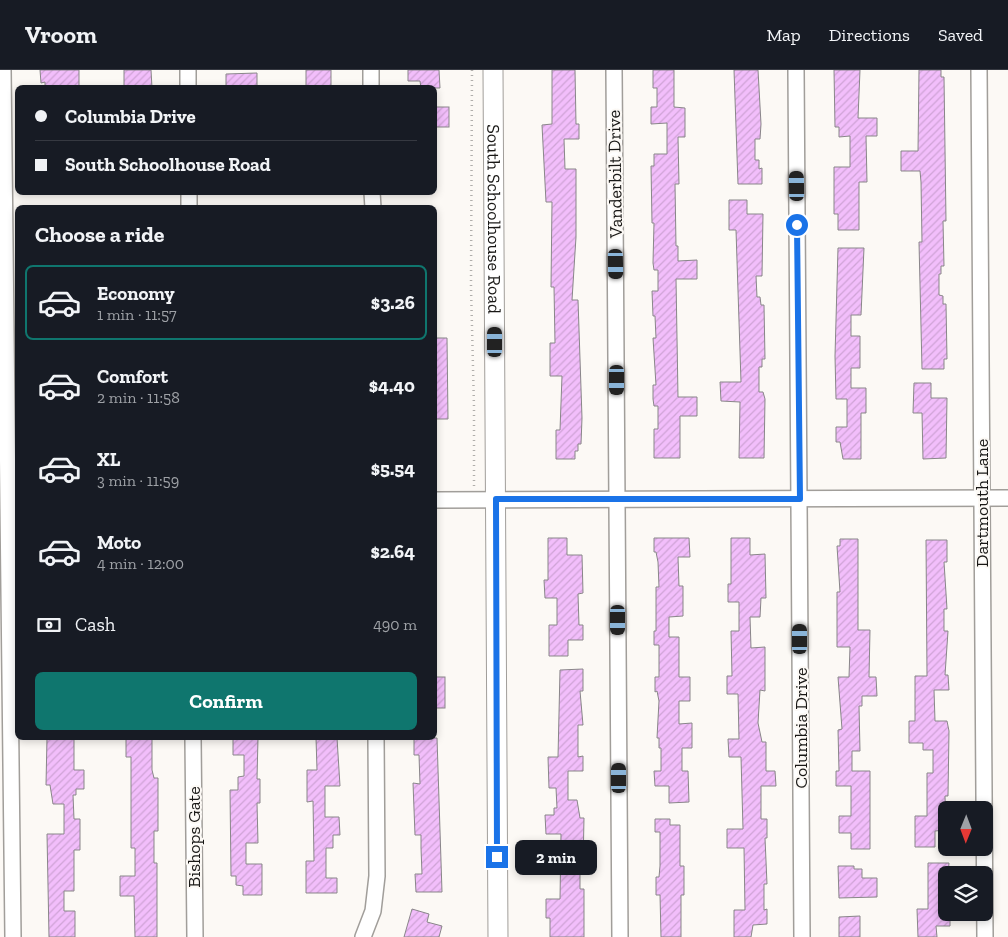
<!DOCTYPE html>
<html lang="en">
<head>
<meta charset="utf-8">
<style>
	body { margin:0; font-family:"Zilla Slab",serif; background:#242831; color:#f1f3f6; height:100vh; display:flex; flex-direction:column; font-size:19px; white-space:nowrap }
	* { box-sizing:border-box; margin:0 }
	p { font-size:16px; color:#9ea1a6 }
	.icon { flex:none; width:28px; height:28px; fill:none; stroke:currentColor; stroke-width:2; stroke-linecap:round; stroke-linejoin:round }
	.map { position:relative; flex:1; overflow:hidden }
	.drawer { position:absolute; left:15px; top:135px; width:422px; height:535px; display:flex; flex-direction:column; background:#171b24; border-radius:8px; box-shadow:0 2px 8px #0003 }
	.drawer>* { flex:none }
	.hud { position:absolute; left:15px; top:15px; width:422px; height:110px; border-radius:8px; box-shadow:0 2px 8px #0003; display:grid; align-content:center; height:110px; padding:0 20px; background:#171b24 }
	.needle { width:32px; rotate:181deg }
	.tools { position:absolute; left:938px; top:731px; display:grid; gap:10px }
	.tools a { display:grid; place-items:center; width:55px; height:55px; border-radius:8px; background:#171b24; box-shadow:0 2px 8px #0003; font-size:25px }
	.end { position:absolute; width:22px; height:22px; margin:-11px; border:6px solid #1a73e8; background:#fff; box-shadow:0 0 0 2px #fff }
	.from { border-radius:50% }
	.bubble { position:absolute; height:35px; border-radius:8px; background:#171b24; box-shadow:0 2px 8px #0003; font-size:16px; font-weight:800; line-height:35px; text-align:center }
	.car { position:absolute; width:15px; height:30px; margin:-15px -8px; border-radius:6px; box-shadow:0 0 4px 1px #0007; background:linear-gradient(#222 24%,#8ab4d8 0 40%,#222 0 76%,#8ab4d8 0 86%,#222 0) }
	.hud b { display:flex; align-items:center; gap:18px; height:48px; font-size:19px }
	.hud b+b { border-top:1px solid #363941 }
	.hud i { width:12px; height:12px; background:#f1f3f6 }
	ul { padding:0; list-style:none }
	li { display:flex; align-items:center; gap:15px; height:75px; margin:0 10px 8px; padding:0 10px; border:2px solid transparent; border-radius:8px }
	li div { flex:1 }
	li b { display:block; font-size:19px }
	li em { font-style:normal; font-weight:800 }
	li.active { border-color:#0f766e }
	li>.icon { width:45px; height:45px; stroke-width:1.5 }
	h2 { padding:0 20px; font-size:22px; line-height:60px }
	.pay { display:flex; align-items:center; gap:12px; height:55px; padding:0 20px; font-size:19px }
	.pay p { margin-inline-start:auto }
	.action { display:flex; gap:10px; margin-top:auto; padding:10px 20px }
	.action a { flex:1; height:58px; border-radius:8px; background:#0f766e; color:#fff; font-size:20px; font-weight:800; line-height:58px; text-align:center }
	header { display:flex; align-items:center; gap:30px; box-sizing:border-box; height:70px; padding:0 25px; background:#171b24; border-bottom:1px solid #363941 }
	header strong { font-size:24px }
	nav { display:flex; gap:28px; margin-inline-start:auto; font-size:18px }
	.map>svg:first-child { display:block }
	.building { fill:url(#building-hatch); stroke:#898689 }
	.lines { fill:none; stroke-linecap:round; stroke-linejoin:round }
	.minor-casing { stroke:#a19e9a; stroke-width:18 }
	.tertiary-casing { stroke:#a19e9a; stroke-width:21 }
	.path { stroke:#b0aeab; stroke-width:2.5; stroke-dasharray:1 4; stroke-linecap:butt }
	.minor { stroke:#fff; stroke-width:15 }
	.tertiary { stroke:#fff; stroke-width:19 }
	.route { stroke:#1a73e8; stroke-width:6 }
	.labels { text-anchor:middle; stroke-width:4; stroke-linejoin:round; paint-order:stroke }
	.street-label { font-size:18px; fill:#181715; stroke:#fcf9f5 }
</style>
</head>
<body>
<header>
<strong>Vroom</strong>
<nav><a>Map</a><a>Directions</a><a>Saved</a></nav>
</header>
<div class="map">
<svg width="1008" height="867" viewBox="0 0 1008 867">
	<defs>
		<pattern id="building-hatch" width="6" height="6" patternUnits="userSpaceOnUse" patternTransform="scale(1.25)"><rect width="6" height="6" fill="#f2befb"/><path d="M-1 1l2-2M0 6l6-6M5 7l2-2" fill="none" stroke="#cfa3d6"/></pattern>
	</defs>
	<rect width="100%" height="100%" fill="#fcf9f5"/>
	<g class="building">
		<polygon points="40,0 79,0 79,18 45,18 45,12 41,13"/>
		<polygon points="124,0 151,0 152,18 124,18"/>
		<rect x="306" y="0" width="25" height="18"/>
		<polygon points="408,0 439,0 440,18 421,18 420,11 408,11"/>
		<polygon points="552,0 575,0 576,54 579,54 579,69 564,69 565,99 576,99 576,167 572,230 578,230 582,348 581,374 578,374 578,381 575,381 575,389 556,389 556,360 560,360 562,306 550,306 550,273 555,273 554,217 551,217 552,132 546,132 542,55 552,54"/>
		<polygon points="653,0 674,0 674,37 685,38 685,67 678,67 679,114 675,114 676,176 678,176 678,191 697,190 697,209 676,209 678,327 697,327 697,346 680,346 680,388 654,388 654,359 658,359 658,336 654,336 653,329 653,315 656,315 653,268 656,268 655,246 653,246 652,221 658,221 658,200 654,200 653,193 654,153 652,153 651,96 654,96 654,84 667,84 667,53 651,54 651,37 657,37 657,18 653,18"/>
		<polygon points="734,0 758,0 761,54 760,69 755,69 755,90 759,90 759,99 762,98 762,114 738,114"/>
		<polygon points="834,0 860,0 858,48 877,48 877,66 866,66 867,112 859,112 859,160 838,160 838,144 834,144 834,97 850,97 850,66 839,67 839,57 835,57"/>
		<polygon points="919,0 941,0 941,7 944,7 946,151 943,151 944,196 941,196 941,204 939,204 939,225 943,226 943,234 946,234 947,289 944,289 944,299 922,299 919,172 922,172 921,112 920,101 901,101 901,81 918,81"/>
		<polygon points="257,3 257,18 226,18 226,4"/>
		<rect x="435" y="37" width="14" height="20"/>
		<polygon points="729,130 747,130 747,144 763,144 762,206 756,206 757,227 760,227 761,235 764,235 765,289 762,289 762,297 759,297 759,322 763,322 765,329 764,388 739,388 740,332 721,331 720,312 741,312 736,160 729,160"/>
		<polygon points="838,178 864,178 861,245 851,245 851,266 860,266 860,298 851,298 851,318 866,318 866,343 861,343 861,389 843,389 840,372 836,372 836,357 847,357 847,329 836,329 835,286"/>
		<polygon points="435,268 447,268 448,349 435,349"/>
		<polygon points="914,313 931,313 931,328 947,328 946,388 923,389 922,343 913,343"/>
		<polygon points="548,468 567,468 567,485 582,485 583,523 578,524 579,555 583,555 583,570 568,570 568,586 549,586 549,555 557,555 557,528 545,528 544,510 548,510"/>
		<polygon points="654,468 689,468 690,487 678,487 679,516 683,516 683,546 669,547 669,567 679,567 679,607 690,607 690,631 679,631 679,654 692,653 692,678 682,678 682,701 688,701 689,732 669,733 669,716 655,716 654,701 661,701 661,678 659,678 659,668 657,668 659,631 657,621 655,622 655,607 659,607 659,575 654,575 654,561 656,561 656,517 659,517 658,492 656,482 654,482"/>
		<polygon points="731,468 750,468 750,485 765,484 766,528 761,528 760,547 750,547 751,578 765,577 765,621 760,620 758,653 762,672 766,672 766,701 775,701 776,716 761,716 761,749 767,749 767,768 765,768 767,814 764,814 764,840 767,839 767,854 753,855 751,867 734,867 734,840 745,840 744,778 727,778 727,759 743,759 741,687 729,687 728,669 739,669 738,624 727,624 727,606 732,606 731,561 739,561 739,532 728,532 728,514 731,514"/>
		<polygon points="840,469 858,469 858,560 870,560 869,607 876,607 877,626 862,626 862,636 859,636 860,681 852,681 852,701 870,701 870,779 851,779 851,763 839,763 839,746 851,746 851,716 836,716 836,701 839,701 838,660 842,659 838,607 849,607 850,577 837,577 837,522 840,522 837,476 840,476"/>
		<polygon points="926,470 947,470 947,492 944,492 947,539 944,539 944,561 948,561 945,605 948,605 949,620 934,620 935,651 947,651 949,661 948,726 945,726 946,760 935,761 935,777 915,777 915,746 927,746 927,703 933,703 933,680 923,680 923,673 909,673 909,651 915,651 915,606 927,606"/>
		<polygon points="583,599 583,621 580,621 583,655 578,655 578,687 583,686 583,701 568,701 568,730 577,730 580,748 584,748 583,796 580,797 580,819 584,819 584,867 550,867 550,848 546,848 546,829 560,829 561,764 546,764 545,745 554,745 554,738 557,738 556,718 549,718 548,687 558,687 560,600"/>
		<rect x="435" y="607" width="10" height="31"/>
		<polygon points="47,668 74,668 74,700 84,700 84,719 76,719 76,725 73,725 74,749 80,749 80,780 74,780 74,821 64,821 64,841 75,841 75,867 49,867 47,764 64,764 64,734 53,734 50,715 46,715"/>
		<polygon points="126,668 152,668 152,700 154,708 158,708 158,761 154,761 154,793 157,793 157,867 135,867 134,826 120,826 120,806 135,806 135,778 131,778 131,687 126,687"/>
		<polygon points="233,668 258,668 257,709 260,709 260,733 257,733 258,773 246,773 246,794 262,794 262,825 243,825 243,816 236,815 236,806 231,806 230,720 238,720 238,707 244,706 244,685 233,685"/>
		<polygon points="316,668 337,668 340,716 325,716 325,747 339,747 340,765 333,765 333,778 326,778 326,808 337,808 337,823 306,823 306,791 314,791 313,731 307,732 307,700 317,700"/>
		<polygon points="414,668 437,668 442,822 416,822 415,804 422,804 421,778 421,765 415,765 413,713 420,714 419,685 414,685"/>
		<polygon points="655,749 670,749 670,755 680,755 680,796 684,796 684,825 681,825 681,867 661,867 660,825 656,825 656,807 659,807 660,796 660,762 655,762"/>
		<polygon points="928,793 949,793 945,839 946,842 950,842 950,856 936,856 937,867 918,867 917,839 928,839"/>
		<polygon points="838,796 854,796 854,799 862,799 862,808 877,808 877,827 839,828"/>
		<polygon points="412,839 429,844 427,852 442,856 439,867 404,867"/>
		<polygon points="860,846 860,867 839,867 839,847"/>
	</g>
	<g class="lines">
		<defs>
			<g id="minor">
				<polyline points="3,0 13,867"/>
				<polyline points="188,0 188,18"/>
				<polyline points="371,0 371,18"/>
				<polyline points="614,0 620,867"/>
				<polyline points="796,0 802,867"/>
				<polyline points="979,0 985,867"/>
				<polyline points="189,122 189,138"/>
				<polyline points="372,122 373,138"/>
				<polyline points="435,430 1008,428"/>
				<polyline points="193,668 195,867"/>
				<polyline points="363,867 373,841 377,806 376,668"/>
			</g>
			<g id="tertiary">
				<path id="s1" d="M493,0L498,867"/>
			</g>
		</defs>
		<use href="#minor" class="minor-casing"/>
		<use href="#tertiary" class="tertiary-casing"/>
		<polyline class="path" points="472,0 471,217 474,337 474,416"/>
		<use href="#minor" class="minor"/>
		<use href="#tertiary" class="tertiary"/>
	</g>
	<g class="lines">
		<polyline class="route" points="497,787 496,429 800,429 797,155"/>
	</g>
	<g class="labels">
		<g class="street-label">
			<text transform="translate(615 104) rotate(-91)" y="6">Vanderbilt Drive</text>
			<text dy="6" stroke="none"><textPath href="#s1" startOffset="149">South Schoolhouse Road</textPath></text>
			<text transform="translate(982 433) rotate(-90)" y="6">Dartmouth Lane</text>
			<text transform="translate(801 658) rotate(-90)" y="6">Columbia Drive</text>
			<text transform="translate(194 767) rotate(-90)" y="6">Bishops Gate</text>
		</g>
	</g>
</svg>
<div class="tools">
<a><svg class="needle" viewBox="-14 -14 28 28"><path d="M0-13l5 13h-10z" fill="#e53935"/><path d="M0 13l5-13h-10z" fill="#9ea1a6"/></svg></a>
<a><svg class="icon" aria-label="layers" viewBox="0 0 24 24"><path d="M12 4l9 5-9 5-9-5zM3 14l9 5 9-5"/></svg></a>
</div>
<i class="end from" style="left:797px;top:155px"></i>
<i class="end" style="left:497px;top:787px"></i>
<div class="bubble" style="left:515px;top:770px;width:82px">2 min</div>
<i class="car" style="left:797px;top:116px;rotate:359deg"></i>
<i class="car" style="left:616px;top:194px;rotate:179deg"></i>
<i class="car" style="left:495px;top:272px;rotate:0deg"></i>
<i class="car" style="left:617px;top:310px;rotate:180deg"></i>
<i class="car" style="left:618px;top:550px;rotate:180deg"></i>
<i class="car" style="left:800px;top:569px;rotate:0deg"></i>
<i class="car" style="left:619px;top:708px;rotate:0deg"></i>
<div class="hud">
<b><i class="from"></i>Columbia Drive</b>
<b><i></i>South Schoolhouse Road</b>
</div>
<section class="drawer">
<h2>Choose a ride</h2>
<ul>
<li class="active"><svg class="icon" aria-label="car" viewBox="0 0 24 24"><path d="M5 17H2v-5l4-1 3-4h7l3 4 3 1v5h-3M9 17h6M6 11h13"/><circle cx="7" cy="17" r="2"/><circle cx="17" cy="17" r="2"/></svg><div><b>Economy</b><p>1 min · 11:57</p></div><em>$3.26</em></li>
<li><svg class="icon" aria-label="car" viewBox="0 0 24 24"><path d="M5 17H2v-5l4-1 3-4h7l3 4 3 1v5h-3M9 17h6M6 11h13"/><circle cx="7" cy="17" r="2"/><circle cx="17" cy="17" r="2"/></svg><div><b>Comfort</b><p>2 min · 11:58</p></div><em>$4.40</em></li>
<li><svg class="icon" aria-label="car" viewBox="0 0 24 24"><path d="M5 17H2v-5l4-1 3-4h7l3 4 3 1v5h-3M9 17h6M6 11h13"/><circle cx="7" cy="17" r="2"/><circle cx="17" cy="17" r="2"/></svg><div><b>XL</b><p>3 min · 11:59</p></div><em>$5.54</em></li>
<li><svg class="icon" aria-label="car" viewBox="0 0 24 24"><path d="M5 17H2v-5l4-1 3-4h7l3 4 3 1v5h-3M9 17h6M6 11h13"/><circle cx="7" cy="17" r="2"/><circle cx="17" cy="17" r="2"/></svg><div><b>Moto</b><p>4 min · 12:00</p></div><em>$2.64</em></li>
</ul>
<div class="pay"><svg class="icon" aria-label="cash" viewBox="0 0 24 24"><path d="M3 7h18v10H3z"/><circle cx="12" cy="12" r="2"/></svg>Cash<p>490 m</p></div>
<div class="action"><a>Confirm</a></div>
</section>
</div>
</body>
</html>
